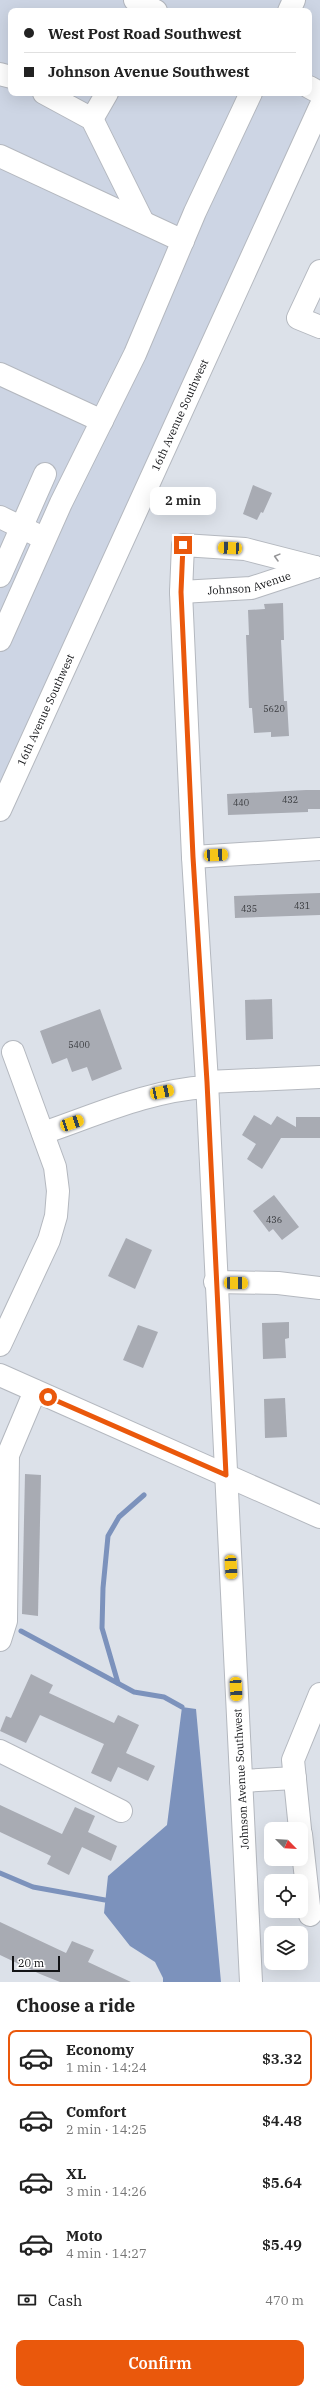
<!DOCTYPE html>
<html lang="en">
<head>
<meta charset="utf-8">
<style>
	body { margin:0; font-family:"IBM Plex Serif",serif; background:#f6f6f6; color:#222; height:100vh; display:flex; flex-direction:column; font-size:15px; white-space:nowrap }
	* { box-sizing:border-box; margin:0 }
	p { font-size:13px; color:#767676 }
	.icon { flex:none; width:22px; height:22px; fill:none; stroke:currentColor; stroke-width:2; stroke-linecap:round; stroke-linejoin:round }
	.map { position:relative; height:1982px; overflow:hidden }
	.details { display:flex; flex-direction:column; background:#fff; flex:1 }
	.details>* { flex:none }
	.hud { position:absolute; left:8px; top:8px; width:304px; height:88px; border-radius:8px; box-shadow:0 4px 16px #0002; display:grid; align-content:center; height:88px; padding:0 16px; background:#fff }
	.needle { width:26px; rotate:114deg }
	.buttons { position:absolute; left:264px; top:1822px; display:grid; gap:8px }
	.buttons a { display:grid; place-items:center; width:44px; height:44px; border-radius:8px; background:#fff; box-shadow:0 4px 16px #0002; font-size:20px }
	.scale { position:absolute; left:12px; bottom:10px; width:48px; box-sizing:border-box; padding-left:4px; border:2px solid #131417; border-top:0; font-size:11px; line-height:14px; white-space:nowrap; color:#131417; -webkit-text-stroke:3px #fff; paint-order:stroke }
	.end { position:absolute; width:18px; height:18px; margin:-9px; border:5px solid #ea580c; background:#fff; box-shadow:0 0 0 2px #fff }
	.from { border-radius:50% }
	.bubble { position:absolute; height:28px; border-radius:8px; background:#fff; box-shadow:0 4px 16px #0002; font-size:13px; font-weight:600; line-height:28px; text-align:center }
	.car { position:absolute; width:12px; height:24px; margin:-12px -6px; border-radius:5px; box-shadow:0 0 3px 1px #0007; background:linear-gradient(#f5c518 24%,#345 0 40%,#f5c518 0 76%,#345 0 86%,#f5c518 0) }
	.hud b { display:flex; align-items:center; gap:14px; height:38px; font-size:15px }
	.hud b+b { border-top:1px solid #e0e0e0 }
	.hud i { width:10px; height:10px; background:#222 }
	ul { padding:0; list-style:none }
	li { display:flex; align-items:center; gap:12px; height:56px; margin:0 8px 6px; padding:0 8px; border:2px solid transparent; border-radius:8px }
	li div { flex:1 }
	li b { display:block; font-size:15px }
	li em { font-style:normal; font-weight:600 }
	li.selected { border-color:#ea580c }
	li>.icon { width:36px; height:36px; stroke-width:1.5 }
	h2 { padding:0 16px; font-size:18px; line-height:48px }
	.pay { display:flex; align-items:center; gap:10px; height:44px; padding:0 16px; font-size:15px }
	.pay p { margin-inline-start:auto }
	.action { display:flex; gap:8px; margin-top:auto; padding:8px 16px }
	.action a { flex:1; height:46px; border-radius:8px; background:#ea580c; color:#fff; font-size:16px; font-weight:600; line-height:46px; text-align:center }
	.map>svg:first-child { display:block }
	.built { fill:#cdd5e4; fill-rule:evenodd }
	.water { fill:#7c92bc }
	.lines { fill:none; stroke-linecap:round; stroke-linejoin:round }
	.stream { stroke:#7c92bc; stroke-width:5 }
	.building { fill:#a8abb3 }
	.minor-casing { stroke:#b4b8bf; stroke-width:24 }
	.major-casing { stroke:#b4b8bf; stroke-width:24 }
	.minor { stroke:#fff; stroke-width:22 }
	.major { stroke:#fff; stroke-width:22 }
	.oneway { stroke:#959597 }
	.route { stroke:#ea580c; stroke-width:5 }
	.labels { text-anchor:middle; stroke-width:3.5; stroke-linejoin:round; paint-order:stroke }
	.number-label { font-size:9px; fill:#383a3e }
	.street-label { font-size:11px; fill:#131417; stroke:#fff }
</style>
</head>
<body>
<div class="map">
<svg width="320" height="1982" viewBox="0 0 320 1982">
	<rect width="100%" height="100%" fill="#dce1e9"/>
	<path class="built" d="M0,0H320V107L0,810ZM11,11H309V93H11Z"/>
	<polygon class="water" points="182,1707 196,1709 221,1982 163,1982 163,1978 155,1962 130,1946 104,1913 108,1876 167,1825"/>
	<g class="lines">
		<g class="stream">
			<polyline points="21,1631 134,1692 164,1697 182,1707"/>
			<polyline points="118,1683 102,1628 103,1588 108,1536 119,1517 144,1495"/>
			<polyline points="0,1873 33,1887 105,1900"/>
		</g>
	</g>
	<g class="building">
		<polygon points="253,485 272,493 263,513 261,512 257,520 243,514"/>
		<polygon points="283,603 284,640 281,640 284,701 287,701 289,736 271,737 271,732 254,733 252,708 249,708 246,635 249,635 248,610 265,609 264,604"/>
		<polygon points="306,790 320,790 320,809 308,809 308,812 228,815 227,794"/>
		<polygon points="320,893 320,915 235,918 234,896"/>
		<polygon points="272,999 273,1039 246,1040 245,1000"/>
		<polygon points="100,1009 122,1069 92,1081 87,1067 72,1072 67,1058 52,1064 40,1031"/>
		<polygon points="254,1115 271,1125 277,1116 296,1127 296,1117 320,1117 320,1138 281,1138 262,1169 247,1159 256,1144 242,1135"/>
		<polygon points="274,1195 299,1227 282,1240 273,1229 269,1232 253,1211"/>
		<polygon points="126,1238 152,1250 135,1289 108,1276"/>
		<polygon points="289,1322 289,1338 285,1339 286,1358 263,1359 262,1323"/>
		<polygon points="138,1325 158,1332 143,1368 123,1360"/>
		<polygon points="285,1398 287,1437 265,1438 264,1399"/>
		<polygon points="25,1474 41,1475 38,1616 22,1614"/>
		<polygon points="31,1674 53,1685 49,1693 114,1723 118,1715 139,1725 126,1753 155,1766 148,1781 118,1767 111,1782 91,1773 104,1744 40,1715 26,1743 0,1731 6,1716 11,1718"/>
		<polygon points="0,1805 62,1834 75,1807 95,1816 88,1832 117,1846 111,1861 82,1847 69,1875 47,1864 51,1856 0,1832"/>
		<polygon points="0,1922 66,1953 72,1941 94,1950 88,1962 131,1982 60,1982 40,1974 0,1955"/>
	</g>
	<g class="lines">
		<defs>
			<g id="minor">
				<polyline points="135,0 156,11"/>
				<polyline points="289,11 294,0"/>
				<polyline points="0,74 11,77"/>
				<polyline points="309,87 320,93"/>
				<polyline points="44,93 92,119 143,222"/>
				<polyline points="92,119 107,93"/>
				<polyline points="0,156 183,241"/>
				<polyline points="320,271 298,318 320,327"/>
				<polyline points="0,374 102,421"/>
				<polyline points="0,517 35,534"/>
				<polyline points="0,576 45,474"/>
				<path id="s1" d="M181,592L251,588L315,567"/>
				<polyline points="0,640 61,503 135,354 195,212 251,93"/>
				<polyline points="193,857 320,849"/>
				<polyline points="207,1082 320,1077"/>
				<path d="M43,1133C96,1115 150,1090 207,1087"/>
				<polyline points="215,1282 278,1283 320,1288"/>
				<polyline points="0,1345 49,1240 56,1216 58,1191 55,1167 13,1052"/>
				<polyline points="0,1375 320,1517"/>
				<polyline points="0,1640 6,1621 8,1455 35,1391"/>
				<polyline points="0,1751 121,1811"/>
				<polyline points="241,1781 295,1778"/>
				<polyline points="300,1829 293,1760 320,1694"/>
				<polyline points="301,1834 310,1915"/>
				<polyline points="251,1982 207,1082 193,857 181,592 183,545 245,549 315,567"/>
			</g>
			<g id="major">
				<path id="s2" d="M0,810L320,107"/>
			</g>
		</defs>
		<use href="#minor" class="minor-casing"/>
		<use href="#major" class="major-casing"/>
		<use href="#minor" class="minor"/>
		<use href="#major" class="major"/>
	</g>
	<defs><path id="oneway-chevron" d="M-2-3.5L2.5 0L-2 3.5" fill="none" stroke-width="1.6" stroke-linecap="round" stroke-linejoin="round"/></defs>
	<use class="oneway" href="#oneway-chevron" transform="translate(277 557) rotate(-165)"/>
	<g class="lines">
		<polyline class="route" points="48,1397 226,1475 207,1082 193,857 181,592 183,545"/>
	</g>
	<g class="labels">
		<g class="number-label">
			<text x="274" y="712">5620</text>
			<text x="290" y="803">432</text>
			<text x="241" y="806">440</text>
			<text x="302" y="909">431</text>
			<text x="249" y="912">435</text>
			<text x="79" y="1048">5400</text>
			<text x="274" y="1223">436</text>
		</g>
		<g class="street-label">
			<text dy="4" stroke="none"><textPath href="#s2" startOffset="434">16th Avenue Southwest</textPath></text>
			<text dy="4" stroke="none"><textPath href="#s1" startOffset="69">Johnson Avenue</textPath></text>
			<text dy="4" stroke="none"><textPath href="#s2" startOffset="110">16th Avenue Southwest</textPath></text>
			<text transform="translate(241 1779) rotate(-93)" y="4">Johnson Avenue Southwest</text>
		</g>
	</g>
</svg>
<div class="buttons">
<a><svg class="needle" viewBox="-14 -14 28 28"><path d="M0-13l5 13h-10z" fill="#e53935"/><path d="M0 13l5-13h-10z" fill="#767676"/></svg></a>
<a><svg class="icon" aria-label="locate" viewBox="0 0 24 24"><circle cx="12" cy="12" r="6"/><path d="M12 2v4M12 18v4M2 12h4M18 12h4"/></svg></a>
<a><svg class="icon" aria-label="layers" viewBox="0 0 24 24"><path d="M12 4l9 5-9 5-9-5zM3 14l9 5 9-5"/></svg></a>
</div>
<div class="scale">20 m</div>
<i class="end from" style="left:48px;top:1397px"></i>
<i class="end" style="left:183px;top:545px"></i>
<div class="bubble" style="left:150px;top:487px;width:66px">2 min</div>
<i class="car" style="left:230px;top:548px;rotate:273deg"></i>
<i class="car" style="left:216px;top:855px;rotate:87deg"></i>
<i class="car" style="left:162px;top:1092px;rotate:78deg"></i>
<i class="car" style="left:72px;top:1123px;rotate:71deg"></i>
<i class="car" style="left:236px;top:1283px;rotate:91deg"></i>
<i class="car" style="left:231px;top:1567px;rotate:177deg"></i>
<i class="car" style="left:236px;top:1689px;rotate:177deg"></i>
<div class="hud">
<b><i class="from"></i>West Post Road Southwest</b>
<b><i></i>Johnson Avenue Southwest</b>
</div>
</div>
<section class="details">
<h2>Choose a ride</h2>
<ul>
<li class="selected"><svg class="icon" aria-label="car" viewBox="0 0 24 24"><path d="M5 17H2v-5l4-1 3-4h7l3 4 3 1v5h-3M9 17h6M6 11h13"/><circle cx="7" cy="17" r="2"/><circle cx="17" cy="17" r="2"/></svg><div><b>Economy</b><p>1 min · 14:24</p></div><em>$3.32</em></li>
<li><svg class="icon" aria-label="car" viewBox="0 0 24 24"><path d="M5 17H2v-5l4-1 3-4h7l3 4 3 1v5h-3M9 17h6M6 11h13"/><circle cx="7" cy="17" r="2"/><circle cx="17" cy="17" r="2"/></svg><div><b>Comfort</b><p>2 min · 14:25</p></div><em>$4.48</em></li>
<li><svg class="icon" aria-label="car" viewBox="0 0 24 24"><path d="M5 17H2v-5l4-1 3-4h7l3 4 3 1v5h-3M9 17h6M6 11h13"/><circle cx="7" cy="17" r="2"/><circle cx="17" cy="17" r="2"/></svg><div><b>XL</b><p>3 min · 14:26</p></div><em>$5.64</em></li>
<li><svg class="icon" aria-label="car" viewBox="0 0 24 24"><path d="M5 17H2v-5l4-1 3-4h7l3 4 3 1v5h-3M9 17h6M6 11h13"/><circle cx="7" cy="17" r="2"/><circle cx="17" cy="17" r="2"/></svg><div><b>Moto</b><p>4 min · 14:27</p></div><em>$5.49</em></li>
</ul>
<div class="pay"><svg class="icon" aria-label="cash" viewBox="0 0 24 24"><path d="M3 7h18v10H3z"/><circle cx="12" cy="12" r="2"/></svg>Cash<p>470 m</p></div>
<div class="action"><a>Confirm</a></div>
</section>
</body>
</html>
